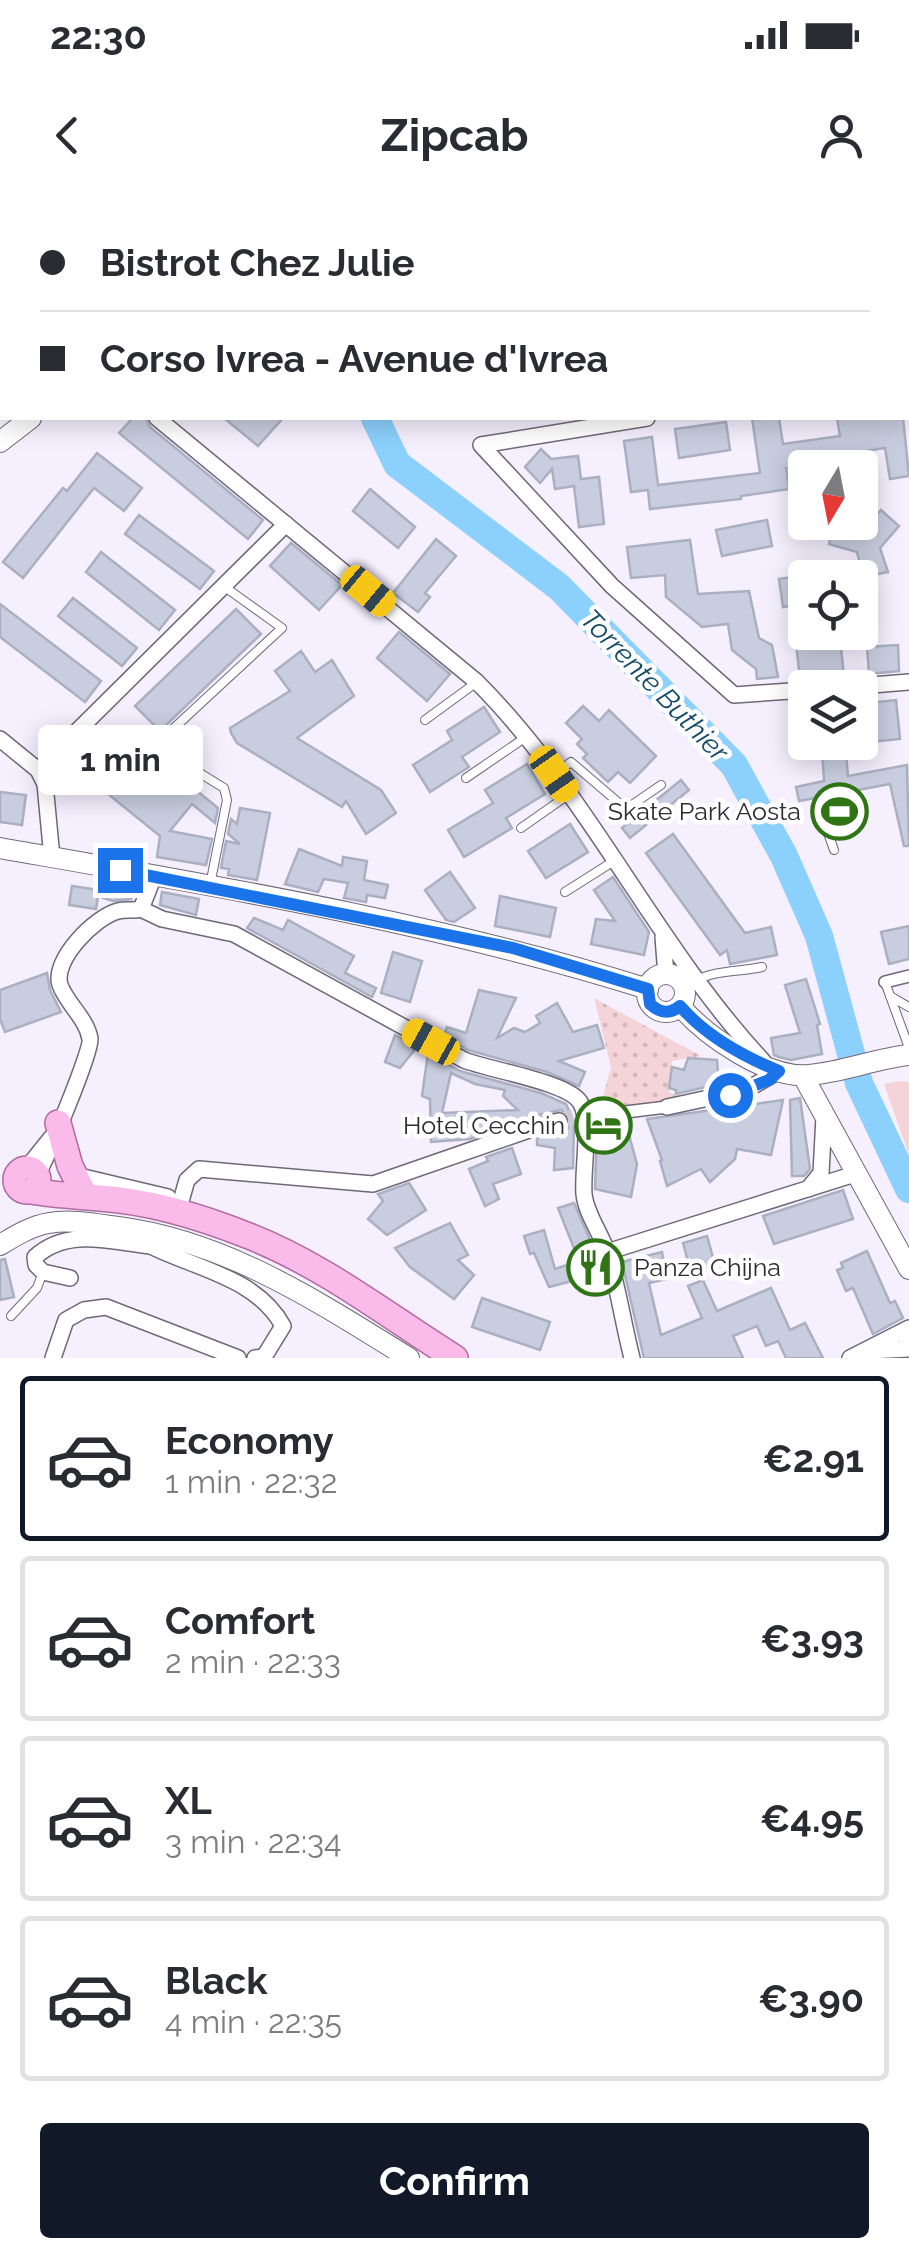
<!DOCTYPE html>
<html lang="en">
<head>
<meta charset="utf-8">
<style>
	body { margin:0; font-family:Raleway,sans-serif; background:#f7f7f7; color:#2b2b33; height:100vh; display:flex; flex-direction:column; font-size:38px; white-space:nowrap }
	* { box-sizing:border-box; margin:0 }
	p { font-size:32px; color:#7c7c81 }
	.icon { flex:none; width:55px; height:55px; fill:none; stroke:currentColor; stroke-width:2; stroke-linecap:round; stroke-linejoin:round }
	.map { position:relative; height:1158px; overflow:hidden }
	.details { display:flex; flex-direction:column; background:#fff; flex:1 }
	.details>* { flex:none }
	.banner { position:absolute; left:0px; top:0px; width:910px; height:220px; box-shadow:0 5px 25px #0003; display:grid; align-content:center; height:220px; padding:0 40px; background:#fff }
	.needle { width:65px; rotate:190deg }
	.buttons { position:absolute; left:788px; top:250px; display:grid; gap:20px }
	.buttons a { display:grid; place-items:center; width:90px; height:90px; border-radius:10px; background:#fff; box-shadow:0 5px 25px #0003; font-size:50px }
	.end { position:absolute; width:45px; height:45px; margin:-22px; border:12px solid #1a73e8; background:#fff; box-shadow:0 0 0 5px #fff }
	.from { border-radius:50% }
	.bubble { position:absolute; height:70px; border-radius:10px; background:#fff; box-shadow:0 5px 25px #0003; font-size:32px; font-weight:700; line-height:70px; text-align:center }
	.car { position:absolute; width:30px; height:60px; margin:-30px -15px; border-radius:12px; box-shadow:0 0 8px 2px #0007; background:linear-gradient(#f5c518 24%,#345 0 40%,#f5c518 0 76%,#345 0 86%,#f5c518 0) }
	.banner b { display:flex; align-items:center; gap:35px; height:95px; font-size:38px }
	.banner b+b { border-top:2px solid #e1e1e2 }
	.banner i { width:25px; height:25px; background:#2b2b33 }
	ul { padding:18px 0 0; list-style:none }
	li { display:flex; align-items:center; gap:30px; height:165px; margin:0 20px 15px; padding:0 20px; border:5px solid #e1e1e2; border-radius:10px }
	li div { flex:1 }
	li b { display:block; font-size:38px }
	li em { font-style:normal; font-weight:700 }
	li.on { border-color:#111827 }
	li>.icon { width:90px; height:90px; stroke-width:1.5 }
	.primary-button { display:flex; gap:20px; margin-top:auto; padding:20px 40px }
	.primary-button a { flex:1; height:115px; border-radius:10px; background:#111827; color:#fff; font-size:40px; font-weight:700; line-height:115px; text-align:center }
	.status { display:flex; justify-content:space-between; align-items:center; height:70px; padding:0 50px; background:#fff; direction:ltr }
	.status svg { height:28px; fill:currentColor }
	header { display:flex; justify-content:space-between; align-items:center; height:130px; padding:0 40px; background:#fff; font-size:45px; font-weight:700 }
	.map>svg:first-child { display:block }
	.green { fill:#f5d4d8 }
	.garden { fill:url(#garden-dots) }
	.lines { fill:none; stroke-linecap:round; stroke-linejoin:round }
	.river { stroke:#8cd0fd; stroke-width:28 }
	.building { fill:#c8cedf; stroke:#aab0c1; stroke-width:2.5; fill-rule:evenodd }
	.minor-tunnel { stroke:#cdc8d5; stroke-width:15; stroke-dasharray:15 8; stroke-linecap:butt }
	.service-casing { stroke:#6f6878; stroke-width:10 }
	.pedestrian-casing { stroke:#6f6878; stroke-width:14 }
	.minor-casing { stroke:#6f6878; stroke-width:18 }
	.tertiary-casing { stroke:#6f6878; stroke-width:22 }
	.primary-casing { stroke:#b06ba0; stroke-width:28 }
	.service { stroke:#fff; stroke-width:8 }
	.pedestrian { stroke:#fff; stroke-width:11 }
	.minor { stroke:#fff; stroke-width:15 }
	.tertiary { stroke:#fff; stroke-width:20 }
	.primary { stroke:#fabbea; stroke-width:25 }
	.route { stroke:#1a73e8; stroke-width:12 }
	.labels { text-anchor:middle; stroke-width:9; stroke-linejoin:round; paint-order:stroke }
	.poi-label { font-size:25px; fill:#2d2a31; stroke:#fff; text-anchor:end }
	.water-label { font-size:28px; font-style:italic; fill:#164a68; stroke:#fff }
</style>
</head>
<body>
<div class="status"><b>22:30</b><svg viewBox="0 0 49 12"><path d="M0 12V9h3v3zM5 12V6h3v6zM10 12V3h3v9zM15 12V0h3v12zM26 1h20v11H26zM47 4h2v5h-2z"/></svg></div>
<header><svg class="icon" aria-label="back" viewBox="0 0 24 24"><path d="M15 5l-7 7 7 7"/></svg>Zipcab<svg class="icon" aria-label="person" viewBox="0 0 24 24"><circle cx="12" cy="8" r="4"/><path d="M4 21q1-7 8-7t8 7"/></svg></header>
<div class="map">
<svg width="909" height="1158" viewBox="0 0 909 1158">
	<defs>
		<pattern id="garden-dots" width="8" height="8" patternUnits="userSpaceOnUse" patternTransform="scale(2.5)"><rect width="8" height="8" fill="#f5d4d8"/><path d="M2 2h.1M6 6h.1" fill="none" stroke="#d2b6ba" stroke-width="1.8" stroke-linecap="round"/></pattern>
	</defs>
	<rect width="100%" height="100%" fill="#f5effe"/>
	<polygon class="green" points="899,881 909,882 909,955 884,884"/>
	<polygon class="garden" points="594,798 701,856 672,861 669,892 675,895 676,911 597,918 611,867"/>
	<g class="lines">
		<g class="river">
			<polyline points="278,0 278,2"/>
			<polyline points="375,218 397,264 559,387 734,565 784,656 819,736 859,883 909,989"/>
		</g>
	</g>
	<g class="building">
		<polygon points="133,218 146,218 150,227 263,320 248,339 119,233"/>
		<polygon points="224,218 283,218 258,246"/>
		<polygon points="752,218 779,218 783,244 840,236 837,218 903,218 909,276 890,279 885,248 831,256 833,268 786,268 789,289 741,296 741,299 650,309 648,290 631,292 624,241 652,237 658,285 760,273"/>
		<polygon points="726,222 730,250 679,258 675,229"/>
		<polygon points="541,249 551,259 578,256 581,279 599,277 604,324 579,327 574,286 555,289 552,269 540,283 525,267"/>
		<polygon points="97,253 142,288 124,311 94,288 23,378 3,362 63,288 67,291"/>
		<polygon points="370,289 415,327 398,348 353,311"/>
		<polygon points="881,310 899,326 880,348 888,372 863,377 857,352 829,344 834,322 864,327"/>
		<polygon points="139,315 214,371 200,389 125,334"/>
		<polygon points="767,320 772,346 722,356 716,330"/>
		<polygon points="436,339 456,356 425,393 430,397 418,412 393,393"/>
		<polygon points="690,340 698,394 749,391 759,438 772,445 778,477 757,479 756,469 732,450 728,424 702,427 666,397 665,375 631,378 627,347"/>
		<polygon points="291,343 342,385 319,410 270,366"/>
		<polygon points="101,352 175,410 159,430 86,372"/>
		<polygon points="805,375 805,404 783,407 779,379"/>
		<polygon points="73,398 137,448 122,466 58,416"/>
		<polygon points="0,404 101,481 85,502 0,437"/>
		<polygon points="236,409 261,434 160,531 135,506"/>
		<polygon points="399,432 450,474 427,501 377,458"/>
		<polygon points="847,432 841,448 844,476 800,479 795,434"/>
		<polygon points="898,445 899,471 869,474 867,447"/>
		<polygon points="301,451 315,472 332,460 354,496 297,538 381,590 396,613 366,634 346,601 342,607 237,543 231,533 230,528 290,491 275,471"/>
		<polygon points="896,500 900,539 871,542 867,503"/>
		<polygon points="583,506 599,521 609,510 656,556 630,583 618,572 608,582 583,558 587,554 577,544 582,539 566,523"/>
		<polygon points="484,507 500,532 462,557 469,567 430,592 413,565 452,540 447,531"/>
		<polygon points="845,542 848,576 907,565 909,646 904,646 890,584 799,601 796,587 824,581 822,547"/>
		<polygon points="96,544 133,574 154,556 218,608 215,623 192,604 170,631 212,639 206,665 157,657 160,636 76,568"/>
		<polygon points="527,564 545,594 506,618 512,628 464,657 448,630 493,603 485,590"/>
		<polygon points="681,580 689,590 630,638 622,628"/>
		<polygon points="0,592 26,595 22,625 0,622"/>
		<polygon points="240,608 270,613 257,680 228,675 229,669 221,668 226,641 240,644 228,634 231,619 237,624"/>
		<polygon points="570,624 588,652 546,678 528,651"/>
		<polygon points="673,634 745,733 771,727 777,755 730,764 727,750 720,755 646,653"/>
		<polygon points="299,649 342,666 343,657 367,661 364,680 388,685 385,698 367,695 366,702 344,698 348,683 324,679 318,692 285,684"/>
		<polygon points="450,672 475,708 454,722 446,720 425,690"/>
		<polygon points="613,677 649,732 644,755 591,744 596,719 615,721 594,690"/>
		<polygon points="108,683 133,691 131,699 113,701 103,698"/>
		<polygon points="72,686 99,690 96,709 69,705"/>
		<polygon points="162,692 199,699 196,715 160,705"/>
		<polygon points="500,696 556,708 550,737 495,726"/>
		<polygon points="254,718 283,730 288,720 354,756 345,773 376,788 372,797 247,728"/>
		<polygon points="909,726 909,759 889,764 881,732"/>
		<polygon points="393,752 422,761 410,802 381,793"/>
		<polygon points="47,773 50,790 61,812 5,832 0,819 0,790"/>
		<polygon points="806,779 820,824 817,825 822,854 791,860 779,857 774,855 771,838 800,833 785,785"/>
		<polygon points="479,790 516,798 497,838 514,828 525,832 540,823 536,816 557,803 573,832 597,825 604,848 559,861 585,872 579,886 547,872 468,850 444,836 447,827 466,833"/>
		<polygon points="395,835 417,847 400,868 385,862"/>
		<path d="M428,853L460,871L541,893L566,904L574,922L573,968L554,970L555,948L537,945V938L568,928L570,917L561,910L533,916L470,939L431,942L430,899L422,896ZM451,873L475,884L505,890L503,896L518,910L442,913Z"/>
		<polygon points="688,858 717,860 719,884 676,894 676,890 669,888 672,867 684,870"/>
		<polygon points="800,898 810,969 804,976 792,976 790,900"/>
		<polygon points="783,900 771,955 737,949 735,959 710,982 701,969 667,986 660,961 662,960 647,919"/>
		<polygon points="626,924 637,964 631,997 595,989 597,926"/>
		<polygon points="512,948 521,974 493,984 499,999 485,1006 469,969 488,961 486,957"/>
		<polygon points="409,983 426,1010 387,1035 368,1019 383,1001 378,994"/>
		<polygon points="843,990 853,1019 774,1044 763,1016"/>
		<polygon points="574,1003 591,1042 599,1074 549,1087 534,1053 530,1054 524,1036 544,1030 555,1069 579,1061 558,1008"/>
		<polygon points="450,1023 468,1055 458,1060 474,1075 454,1099 410,1067 395,1048"/>
		<polygon points="707,1036 715,1065 691,1072 683,1043"/>
		<polygon points="867,1051 890,1103 895,1101 903,1118 873,1134 853,1088 846,1091 837,1070 843,1068 841,1063"/>
		<polygon points="662,1052 667,1079 649,1083 661,1135 702,1118 688,1086 703,1080 717,1111 771,1088 790,1130 805,1123 823,1158 786,1158 778,1141 766,1146 757,1126 733,1136 743,1158 644,1158 622,1062"/>
		<polygon points="5,1059 14,1097 0,1100 0,1060"/>
		<polygon points="482,1098 550,1122 540,1150 472,1127"/>
	</g>
	<g class="lines">
		<polyline class="minor-tunnel" points="559,921 573,917"/>
		<defs>
			<g id="service">
				<polyline points="669,0 670,2"/>
				<polyline points="732,0 733,2"/>
				<polyline points="842,0 842,2"/>
				<polyline points="788,2 809,0"/>
				<polyline points="908,24 909,23"/>
				<polyline points="425,520 477,482"/>
				<polyline points="161,540 282,428 222,385"/>
				<polyline points="177,552 177,559 224,588 227,600 210,685"/>
				<polyline points="553,575 571,562 626,609 661,585"/>
				<polyline points="466,578 526,537"/>
				<polyline points="821,613 834,650"/>
				<polyline points="521,628 568,595"/>
				<polyline points="565,692 614,661"/>
				<path d="M695,781C715,770 739,772 762,767"/>
				<polyline points="885,782 909,848"/>
				<polyline points="890,796 909,807"/>
				<polyline points="11,1116 37,1088 43,1072"/>
			</g>
			<g id="pedestrian">
				<polyline points="885,782 909,776"/>
				<polyline points="584,917 667,907"/>
			</g>
			<g id="minor">
				<polyline points="908,181 909,180"/>
				<path d="M157,218L477,482C589,594 655,745 763,861"/>
				<polyline points="647,218 481,245 612,386 734,495 805,490"/>
				<polyline points="835,488 909,482"/>
				<polyline points="0,539 38,570 45,584 52,658"/>
				<polyline points="38,570 286,324"/>
				<path d="M141,709L162,719L234,734L464,860C489,870 567,882 580,902C592,921 582,970 584,994C586,1014 601,1033 607,1052C618,1086 623,1123 632,1158"/>
				<polyline points="141,709 154,676"/>
				<polyline points="663,737 666,775"/>
				<polyline points="667,907 746,890 779,871"/>
				<polyline points="536,927 559,921"/>
				<polyline points="26,969 51,938"/>
				<path d="M37,975C46,960 92,851 90,839C87,819 67,804 60,785C52,760 95,717 118,711C125,709 134,711 141,709"/>
				<polyline points="75,975 168,997"/>
				<polyline points="808,989 821,973 824,917"/>
				<polyline points="181,1001 187,980 199,969 373,984 529,930"/>
				<path d="M155,1032L151,1046C197,1069 257,1078 283,1126L264,1157L255,1158"/>
				<polyline points="607,1052 858,973"/>
				<path d="M70,1078L43,1072L36,1065L35,1057C68,1027 111,1042 151,1046"/>
				<polyline points="868,1151 909,1149"/>
				<polyline points="53,1158 66,1120 84,1110 106,1107 238,1158"/>
				<polyline points="850,1158 909,1128"/>
			</g>
			<g id="tertiary">
				<polyline points="440,2 450,0"/>
				<polyline points="0,40 2,50"/>
				<polyline points="0,242 31,218"/>
				<path d="M0,648C216,686 439,723 648,789"/>
				<circle cx="666" cy="793" r="19"/>
				<path d="M680,806C706,836 767,879 809,875C843,872 875,859 909,855"/>
				<polyline points="803,876 909,1069"/>
				<path d="M0,1045C15,1036 31,1026 49,1023C70,1019 96,1024 118,1027C226,1041 317,1101 409,1158"/>
				<polyline points="909,1133 909,1139"/>
			</g>
			<g id="primary">
				<polyline points="58,923 70,966 81,988"/>
				<circle cx="27" cy="980" r="11"/>
				<path d="M31,991C54,995 77,996 99,998C148,1001 204,1018 249,1036C323,1065 388,1116 455,1158"/>
			</g>
		</defs>
		<use href="#service" class="service-casing"/>
		<use href="#pedestrian" class="pedestrian-casing"/>
		<use href="#minor" class="minor-casing"/>
		<use href="#tertiary" class="tertiary-casing"/>
		<use href="#primary" class="primary-casing"/>
		<use href="#service" class="service"/>
		<use href="#pedestrian" class="pedestrian"/>
		<use href="#minor" class="minor"/>
		<use href="#tertiary" class="tertiary"/>
		<use href="#primary" class="primary"/>
	</g>
	<g class="lines">
		<path class="route" d="M120,670L513,748L648,789L650,804C660,813 669,815 680,806C706,836 742,856 779,871L769,880L730,895"/>
	</g>
	<defs>
		<symbol id="stadium-ring" viewBox="-11 -11 22 22"><circle r="9.5" fill="#fff" stroke="#307515" stroke-width="1.5"/><path d="M0-5a6.5 5 0 1 0 0 10a6.5 5 0 1 0 0-10ZM-3.5-1.8h7v3.6h-7Z" fill="#307515"/></symbol>
		<symbol id="hotel-ring" viewBox="-11 -11 22 22"><circle r="9.5" fill="#fff" stroke="#307515" stroke-width="1.5"/><path d="M-6-4.5h1.5V1H6V5H4.5V3h-9V5H-6ZM-4 0a1.8 1.8 0 1 1 3.6 0ZM.5 0V-2.5h3Q6-2.5 6 0Z" fill="#307515"/></symbol>
		<symbol id="restaurant-ring" viewBox="-11 -11 22 22"><circle r="9.5" fill="#fff" stroke="#307515" stroke-width="1.5"/><path d="M-5-6h1v4h1v-4h1v4h1v-4h1v5L-1.5 .5V6h-2V.5L-5-1ZM5-6V6H3V1.5H1.5Q1.5-4 5-6Z" fill="#307515"/></symbol>
	</defs>
	<g fill-rule="evenodd">
		<use href="#stadium-ring" x="808" y="580" width="63" height="63"/>
		<use href="#hotel-ring" x="572" y="894" width="63" height="63"/>
		<use href="#restaurant-ring" x="564" y="1036" width="63" height="63"/>
	</g>
	<g class="labels">
		<g class="poi-label">
			<text x="801" y="620">Skate Park Aosta</text>
			<text x="565" y="934">Hotel Cecchin</text>
			<text x="634" y="1076" text-anchor="start">Panza Chijna</text>
		</g>
		<g class="water-label">
			<text transform="translate(655 485) rotate(46)" y="10">Torrente Buthier</text>
		</g>
	</g>
</svg>
<div class="buttons">
<a><svg class="needle" viewBox="-14 -14 28 28"><path d="M0-13l5 13h-10z" fill="#e53935"/><path d="M0 13l5-13h-10z" fill="#7c7c81"/></svg></a>
<a><svg class="icon" aria-label="locate" viewBox="0 0 24 24"><circle cx="12" cy="12" r="6"/><path d="M12 2v4M12 18v4M2 12h4M18 12h4"/></svg></a>
<a><svg class="icon" aria-label="layers" viewBox="0 0 24 24"><path d="M12 4l9 5-9 5-9-5zM3 14l9 5 9-5"/></svg></a>
</div>
<i class="end from" style="left:730px;top:895px"></i>
<i class="end" style="left:120px;top:670px"></i>
<div class="bubble" style="left:38px;top:525px;width:165px">1 min</div>
<i class="car" style="left:368px;top:391px;rotate:130deg"></i>
<i class="car" style="left:554px;top:574px;rotate:145deg"></i>
<i class="car" style="left:431px;top:842px;rotate:299deg"></i>
<div class="banner">
<b><i class="from"></i>Bistrot Chez Julie</b>
<b><i></i>Corso Ivrea - Avenue d'Ivrea</b>
</div>
</div>
<section class="details">
<ul>
<li class="on"><svg class="icon" aria-label="car" viewBox="0 0 24 24"><path d="M5 17H2v-5l4-1 3-4h7l3 4 3 1v5h-3M9 17h6M6 11h13"/><circle cx="7" cy="17" r="2"/><circle cx="17" cy="17" r="2"/></svg><div><b>Economy</b><p>1 min · 22:32</p></div><em>€2.91</em></li>
<li><svg class="icon" aria-label="car" viewBox="0 0 24 24"><path d="M5 17H2v-5l4-1 3-4h7l3 4 3 1v5h-3M9 17h6M6 11h13"/><circle cx="7" cy="17" r="2"/><circle cx="17" cy="17" r="2"/></svg><div><b>Comfort</b><p>2 min · 22:33</p></div><em>€3.93</em></li>
<li><svg class="icon" aria-label="car" viewBox="0 0 24 24"><path d="M5 17H2v-5l4-1 3-4h7l3 4 3 1v5h-3M9 17h6M6 11h13"/><circle cx="7" cy="17" r="2"/><circle cx="17" cy="17" r="2"/></svg><div><b>XL</b><p>3 min · 22:34</p></div><em>€4.95</em></li>
<li><svg class="icon" aria-label="car" viewBox="0 0 24 24"><path d="M5 17H2v-5l4-1 3-4h7l3 4 3 1v5h-3M9 17h6M6 11h13"/><circle cx="7" cy="17" r="2"/><circle cx="17" cy="17" r="2"/></svg><div><b>Black</b><p>4 min · 22:35</p></div><em>€3.90</em></li>
</ul>
<div class="primary-button"><a>Confirm</a></div>
</section>
</body>
</html>
